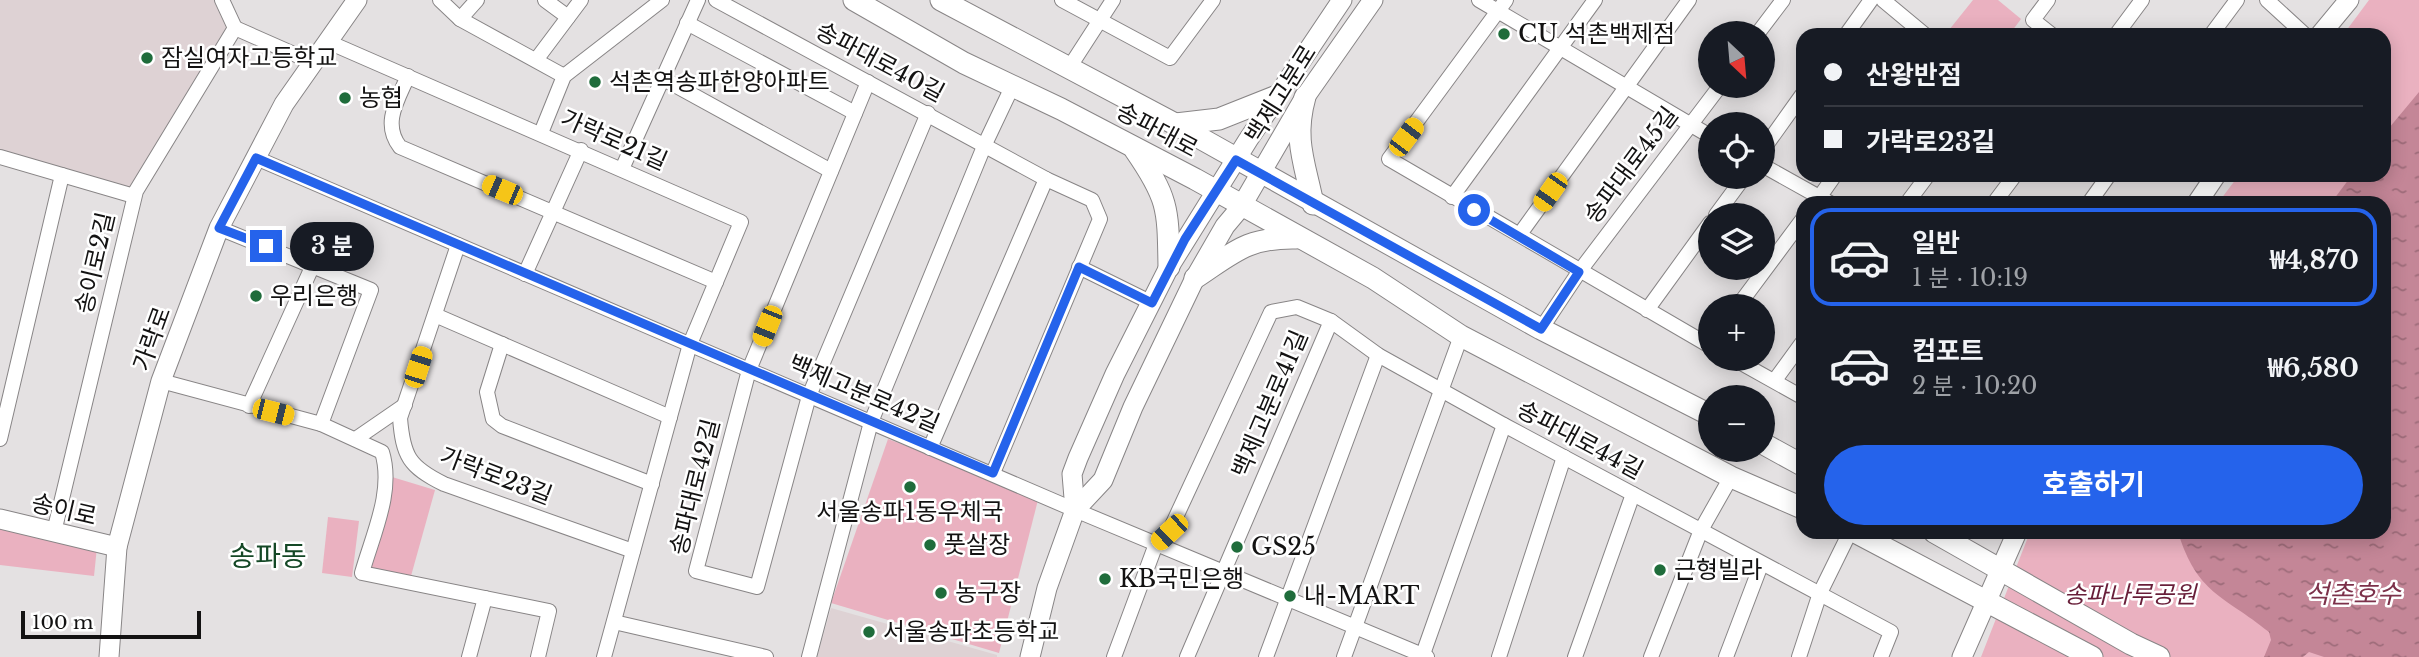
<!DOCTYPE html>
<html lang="ko">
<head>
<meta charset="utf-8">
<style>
	body { margin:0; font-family:"Libre Baskerville","Noto Sans KR",serif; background:#242831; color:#f1f3f6; height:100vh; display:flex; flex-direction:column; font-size:26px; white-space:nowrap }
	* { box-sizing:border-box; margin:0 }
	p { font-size:23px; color:#9ea1a6 }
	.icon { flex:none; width:38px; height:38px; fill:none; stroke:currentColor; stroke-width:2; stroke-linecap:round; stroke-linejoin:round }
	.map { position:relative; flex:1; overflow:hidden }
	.sheet { position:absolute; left:1796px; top:196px; width:595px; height:343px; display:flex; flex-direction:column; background:#171b24; border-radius:21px; box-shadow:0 4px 18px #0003 }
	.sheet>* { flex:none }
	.guide { position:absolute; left:1796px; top:28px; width:595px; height:154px; border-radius:21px; box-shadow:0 4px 18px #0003; display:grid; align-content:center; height:154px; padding:0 28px; background:#171b24 }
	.needle { width:46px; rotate:154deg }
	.buttons { position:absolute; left:1698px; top:21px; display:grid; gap:14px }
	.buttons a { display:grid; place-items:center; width:77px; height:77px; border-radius:50%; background:#171b24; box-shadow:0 4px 18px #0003; font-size:35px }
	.scale { position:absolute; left:21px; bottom:18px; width:180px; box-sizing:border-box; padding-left:7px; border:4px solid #131212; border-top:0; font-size:19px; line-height:24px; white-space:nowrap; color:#131212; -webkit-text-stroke:5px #fff; paint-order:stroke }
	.end { position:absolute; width:32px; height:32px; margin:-16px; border:9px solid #2563eb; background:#fff; box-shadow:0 0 0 4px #fff }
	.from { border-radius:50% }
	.bubble { position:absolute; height:49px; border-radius:24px; background:#171b24; box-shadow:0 4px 18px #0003; font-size:23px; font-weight:700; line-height:49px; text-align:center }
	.car { position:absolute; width:21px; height:42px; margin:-21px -10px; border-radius:9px; box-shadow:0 0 5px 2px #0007; background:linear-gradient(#f5c518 24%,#345 0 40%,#f5c518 0 76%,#345 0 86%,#f5c518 0) }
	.guide b { display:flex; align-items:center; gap:24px; height:66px; font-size:26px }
	.guide b+b { border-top:2px solid #363941 }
	.guide i { width:18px; height:18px; background:#f1f3f6 }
	ul { padding:12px 0 0; list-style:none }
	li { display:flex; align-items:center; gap:21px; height:98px; margin:0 14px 10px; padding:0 14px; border:4px solid transparent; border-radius:21px }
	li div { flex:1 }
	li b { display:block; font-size:26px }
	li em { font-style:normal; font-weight:700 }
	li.active { border-color:#2563eb }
	li>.icon { width:63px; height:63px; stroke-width:1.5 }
	.button { display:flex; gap:14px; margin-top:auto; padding:14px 28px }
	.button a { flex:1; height:80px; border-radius:42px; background:#2563eb; color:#fff; font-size:28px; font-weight:700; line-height:80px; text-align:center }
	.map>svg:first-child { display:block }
	.built { fill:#ded2d4 }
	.green { fill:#eab1c0 }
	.water { fill:url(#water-ripples) }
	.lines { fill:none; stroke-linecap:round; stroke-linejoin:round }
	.street-casing { stroke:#888586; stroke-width:16 }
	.secondary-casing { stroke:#888586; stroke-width:21 }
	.primary-casing { stroke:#888586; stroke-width:23 }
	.street { stroke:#fff; stroke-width:14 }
	.secondary { stroke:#fff; stroke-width:19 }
	.primary { stroke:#fff; stroke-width:21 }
	.route { stroke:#2563eb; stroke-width:9 }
	.poi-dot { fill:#1f6c3b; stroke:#fff; stroke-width:2.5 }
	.labels { text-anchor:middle; stroke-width:5; stroke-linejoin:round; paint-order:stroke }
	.poi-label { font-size:24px; fill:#131212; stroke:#fff; text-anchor:start }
	.street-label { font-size:24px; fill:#131212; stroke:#fff }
	.park-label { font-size:24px; font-style:italic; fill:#681e39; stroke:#fff }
	.water-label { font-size:26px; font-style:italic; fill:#7c314a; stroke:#fff }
	.quarter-label { font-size:28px; fill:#144826; stroke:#fff }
</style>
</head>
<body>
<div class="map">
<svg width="2419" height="657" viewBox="0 0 2419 657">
	<defs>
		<pattern id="water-ripples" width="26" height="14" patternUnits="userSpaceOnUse" patternTransform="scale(1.75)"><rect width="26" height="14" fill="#c48697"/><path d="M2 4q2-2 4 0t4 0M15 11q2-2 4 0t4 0" fill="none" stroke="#9e6c7a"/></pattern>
	</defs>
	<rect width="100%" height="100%" fill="#e4e1e2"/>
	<g class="built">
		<polygon points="0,0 217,0 230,27 132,191 0,153"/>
		<polygon points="831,608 997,655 997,657 817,657"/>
	</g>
	<g class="green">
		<polygon points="1973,0 1998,0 2021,19 2009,35 1945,35"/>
		<polygon points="2369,0 2419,0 2419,657 1981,657 2030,532 2384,532 2384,203 2218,203 2239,175 2384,175 2384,35 2343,35"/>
		<polygon points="888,439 1039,496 999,653 831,603"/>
		<polygon points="392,477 435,490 411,576 368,568"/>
		<polygon points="328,517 359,521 352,577 322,573"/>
		<polygon points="0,524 97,547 94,576 0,565"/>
	</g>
	<path class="water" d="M2419,92V657H2324L2309,652L2303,657H2264L2271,640L2269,632C2223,595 2197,594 2178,532H2384V203H2331L2352,175H2384V134Z"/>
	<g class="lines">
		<defs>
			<g id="street">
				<polyline points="222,0 235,28"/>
				<polyline points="440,0 460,19 564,76"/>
				<polyline points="545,0 568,17"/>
				<polyline points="716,0 1046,179 1092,200 1100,219 993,473"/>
				<polyline points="1062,0 1170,58 1213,0"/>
				<polyline points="1479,0 1710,136"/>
				<polyline points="1506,0 1389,159 1710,346"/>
				<polyline points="1883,0 1925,35"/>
				<polyline points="2048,0 2033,20 2052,35"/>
				<polyline points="2267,0 2305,35"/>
				<polyline points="460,19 477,0"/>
				<polyline points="687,23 855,113"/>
				<polyline points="235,28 312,62"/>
				<polyline points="1758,33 1783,0"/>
				<polyline points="1846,35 1871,0"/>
				<polyline points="2116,35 2142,0"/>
				<polyline points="2211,35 2237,0"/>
				<polyline points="326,41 741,222 690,344 604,657"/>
				<polyline points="536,60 581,0"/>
				<polyline points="1069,68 1113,0"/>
				<path d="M408,76C397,101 382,124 400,147L716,282"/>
				<polyline points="662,78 831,171"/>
				<polyline points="868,82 749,370 696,571 757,587 809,396 928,113"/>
				<polyline points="541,133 564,76 662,0"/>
				<polyline points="1762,151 1802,95"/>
				<polyline points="0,157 134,196"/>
				<polyline points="256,158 1075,510 1427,657"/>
				<polyline points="1762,165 1830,203"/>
				<polyline points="622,169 698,0"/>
				<polyline points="1452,197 1595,0"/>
				<polyline points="1816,202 1835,175"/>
				<polyline points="1907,203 1928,175"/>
				<polyline points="1994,203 2015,175"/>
				<polyline points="2089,203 2109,175"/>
				<polyline points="1716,215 1744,177"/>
				<polyline points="219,228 371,290 321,424"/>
				<polyline points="1520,234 1689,0"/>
				<path d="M458,245L400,418C403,456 409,467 444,484L633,551"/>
				<polyline points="1079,267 1152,303"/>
				<polyline points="525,274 581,150"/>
				<polyline points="1738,306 1802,220"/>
				<polyline points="1647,310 1710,223"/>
				<polyline points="435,315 670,417"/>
				<polyline points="1541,329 1579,272 1720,86"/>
				<polyline points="502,344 487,392 493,419 502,426 652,484"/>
				<polyline points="1734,359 1802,397"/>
				<polyline points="1775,380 1802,343"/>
				<path d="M161,381L321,424L382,452C394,491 373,534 362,573L549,611L538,657"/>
				<polyline points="249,406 313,265"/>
				<polyline points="357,438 405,405"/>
				<polyline points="0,439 62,175"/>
				<polyline points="930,448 1046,179"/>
				<polyline points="54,532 136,191 235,28"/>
				<polyline points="614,622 766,657"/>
				<polyline points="469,657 485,598"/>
				<polyline points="809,657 871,422 985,144 1012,87"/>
				<polyline points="1114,657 1156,544 1169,532 1271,312 1297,307 1331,321 1378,355 1504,425 1891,632 1881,657"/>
				<polyline points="1187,657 1331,321"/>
				<polyline points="1266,657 1378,355"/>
				<polyline points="1344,657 1461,336"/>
				<polyline points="1422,657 1504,425"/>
				<polyline points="1499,657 1564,457"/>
				<polyline points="1575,657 1633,494"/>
				<polyline points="1651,657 1701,530 1731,477"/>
				<polyline points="1726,657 1761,565"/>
				<polyline points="1799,657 1820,593 1850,532"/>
			</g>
			<g id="secondary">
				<polyline points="2320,35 2349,0"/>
				<polyline points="2197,203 2216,175"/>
				<polyline points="1075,510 1072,474 1078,458 1115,374 1169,267 1248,140 1342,0"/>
				<polyline points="0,519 117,547"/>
				<polyline points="109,657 117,547 161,381 219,228 284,104 357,0"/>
				<polyline points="1030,657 1047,588 1075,510 1103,480 1133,407 1195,278 1225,226 1241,207 1305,97 1373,0"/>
				<polyline points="1962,657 2017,532"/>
			</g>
			<g id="primary">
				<polyline points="854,0 964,63 1061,109 1195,179 1373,278 1461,336 1731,477 1802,508"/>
				<polyline points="941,0 1175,124 1541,329 1710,415"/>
				<path d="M1305,97C1293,140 1305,163 1313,204"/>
				<polyline points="1176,124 1219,119 1277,96"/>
				<path d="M1135,150C1169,199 1168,209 1169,267"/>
				<path d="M1195,278C1233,253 1247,237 1296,238"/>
				<polyline points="1762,443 1802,465"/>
				<polyline points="1855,532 2092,657"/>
				<polyline points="1934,532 2131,644 2159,657"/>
			</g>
		</defs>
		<use href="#street" class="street-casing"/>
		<use href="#secondary" class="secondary-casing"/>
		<use href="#primary" class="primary-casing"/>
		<use href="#street" class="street"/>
		<use href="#secondary" class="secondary"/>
		<use href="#primary" class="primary"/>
	</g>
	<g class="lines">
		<polyline class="route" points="266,246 219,228 256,158 993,473 1079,267 1152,303 1185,239 1236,160 1541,329 1579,272 1474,210"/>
	</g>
	<g class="poi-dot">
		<circle cx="1504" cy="34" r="7"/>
		<circle cx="147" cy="58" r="7"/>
		<circle cx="595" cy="82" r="7"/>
		<circle cx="345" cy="98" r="7"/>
		<circle cx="256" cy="296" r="7"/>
		<circle cx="910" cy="487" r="7"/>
		<circle cx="930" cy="545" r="7"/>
		<circle cx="1237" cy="547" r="7"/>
		<circle cx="1660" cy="570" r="7"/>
		<circle cx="1105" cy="579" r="7"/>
		<circle cx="941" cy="593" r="7"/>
		<circle cx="1290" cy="596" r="7"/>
		<circle cx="869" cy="632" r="7"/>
	</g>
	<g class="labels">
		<g class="poi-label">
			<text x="1518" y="42">CU 석촌백제점</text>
			<text x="161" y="66">잠실여자고등학교</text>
			<text x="609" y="90">석촌역송파한양아파트</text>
			<text x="359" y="106">농협</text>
			<text x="270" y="304">우리은행</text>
			<text x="910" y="520" text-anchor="middle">서울송파1동우체국</text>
			<text x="944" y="553">풋살장</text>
			<text x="1251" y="555">GS25</text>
			<text x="1674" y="578">근형빌라</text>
			<text x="1119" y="587">KB국민은행</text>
			<text x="955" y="601">농구장</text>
			<text x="1304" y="604">내-MART</text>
			<text x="883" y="640">서울송파초등학교</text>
		</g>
		<g class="street-label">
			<text transform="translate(880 62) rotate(28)" y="8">송파대로40길</text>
			<text transform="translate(1281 94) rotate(-58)" y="8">백제고분로</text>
			<text transform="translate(1157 130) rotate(28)" y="8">송파대로</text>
			<text transform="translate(614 140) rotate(24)" y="8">가락로21길</text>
			<text transform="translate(1631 165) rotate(-53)" y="8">송파대로45길</text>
			<text transform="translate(95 263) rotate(-77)" y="8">송이로2길</text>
			<text transform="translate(152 339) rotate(-70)" y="8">가락로</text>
			<text transform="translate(864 394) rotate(23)" y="8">백제고분로42길</text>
			<text transform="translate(1270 404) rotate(-67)" y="8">백제고분로41길</text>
			<text transform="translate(1580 440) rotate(28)" y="8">송파대로44길</text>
			<text transform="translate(496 476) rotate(21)" y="8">가락로23길</text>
			<text transform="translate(695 487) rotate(-76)" y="8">송파대로42길</text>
			<text transform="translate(64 510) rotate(13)" y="8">송이로</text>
		</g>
		<g class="park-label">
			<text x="2130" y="603">송파나루공원</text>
		</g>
		<g class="water-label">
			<text x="2353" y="603">석촌호수</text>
		</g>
		<g class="quarter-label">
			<text x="268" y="566">송파동</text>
		</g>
	</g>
</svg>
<div class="buttons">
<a><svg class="needle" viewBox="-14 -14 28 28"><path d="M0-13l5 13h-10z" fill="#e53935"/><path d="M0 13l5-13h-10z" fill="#9ea1a6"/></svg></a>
<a><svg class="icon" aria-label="locate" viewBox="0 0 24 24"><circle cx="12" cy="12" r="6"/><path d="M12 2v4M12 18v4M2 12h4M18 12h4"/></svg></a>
<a><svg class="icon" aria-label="layers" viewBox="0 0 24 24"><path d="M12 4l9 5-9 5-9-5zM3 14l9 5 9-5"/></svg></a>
<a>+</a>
<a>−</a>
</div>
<div class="scale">100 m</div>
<i class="end from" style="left:1474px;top:210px"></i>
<i class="end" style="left:266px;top:246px"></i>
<div class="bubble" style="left:290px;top:222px;width:84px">3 분</div>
<i class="car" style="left:1406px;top:137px;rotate:37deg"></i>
<i class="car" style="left:502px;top:190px;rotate:293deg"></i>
<i class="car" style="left:1550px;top:192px;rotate:215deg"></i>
<i class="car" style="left:767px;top:326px;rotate:202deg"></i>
<i class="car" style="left:418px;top:367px;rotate:18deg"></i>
<i class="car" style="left:273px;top:412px;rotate:104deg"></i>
<i class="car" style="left:1169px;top:532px;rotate:227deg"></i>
<div class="guide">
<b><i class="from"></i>산왕반점</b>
<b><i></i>가락로23길</b>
</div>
<section class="sheet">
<ul>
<li class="active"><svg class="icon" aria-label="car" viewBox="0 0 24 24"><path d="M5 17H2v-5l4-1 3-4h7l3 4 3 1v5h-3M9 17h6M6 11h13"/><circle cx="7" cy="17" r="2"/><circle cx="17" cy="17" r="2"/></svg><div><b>일반</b><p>1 분 · 10:19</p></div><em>₩4,870</em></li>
<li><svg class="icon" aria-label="car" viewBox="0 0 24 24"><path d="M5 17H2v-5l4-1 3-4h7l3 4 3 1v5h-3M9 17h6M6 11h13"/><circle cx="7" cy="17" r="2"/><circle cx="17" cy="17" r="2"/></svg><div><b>컴포트</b><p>2 분 · 10:20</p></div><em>₩6,580</em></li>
</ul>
<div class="button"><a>호출하기</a></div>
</section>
</div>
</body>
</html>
